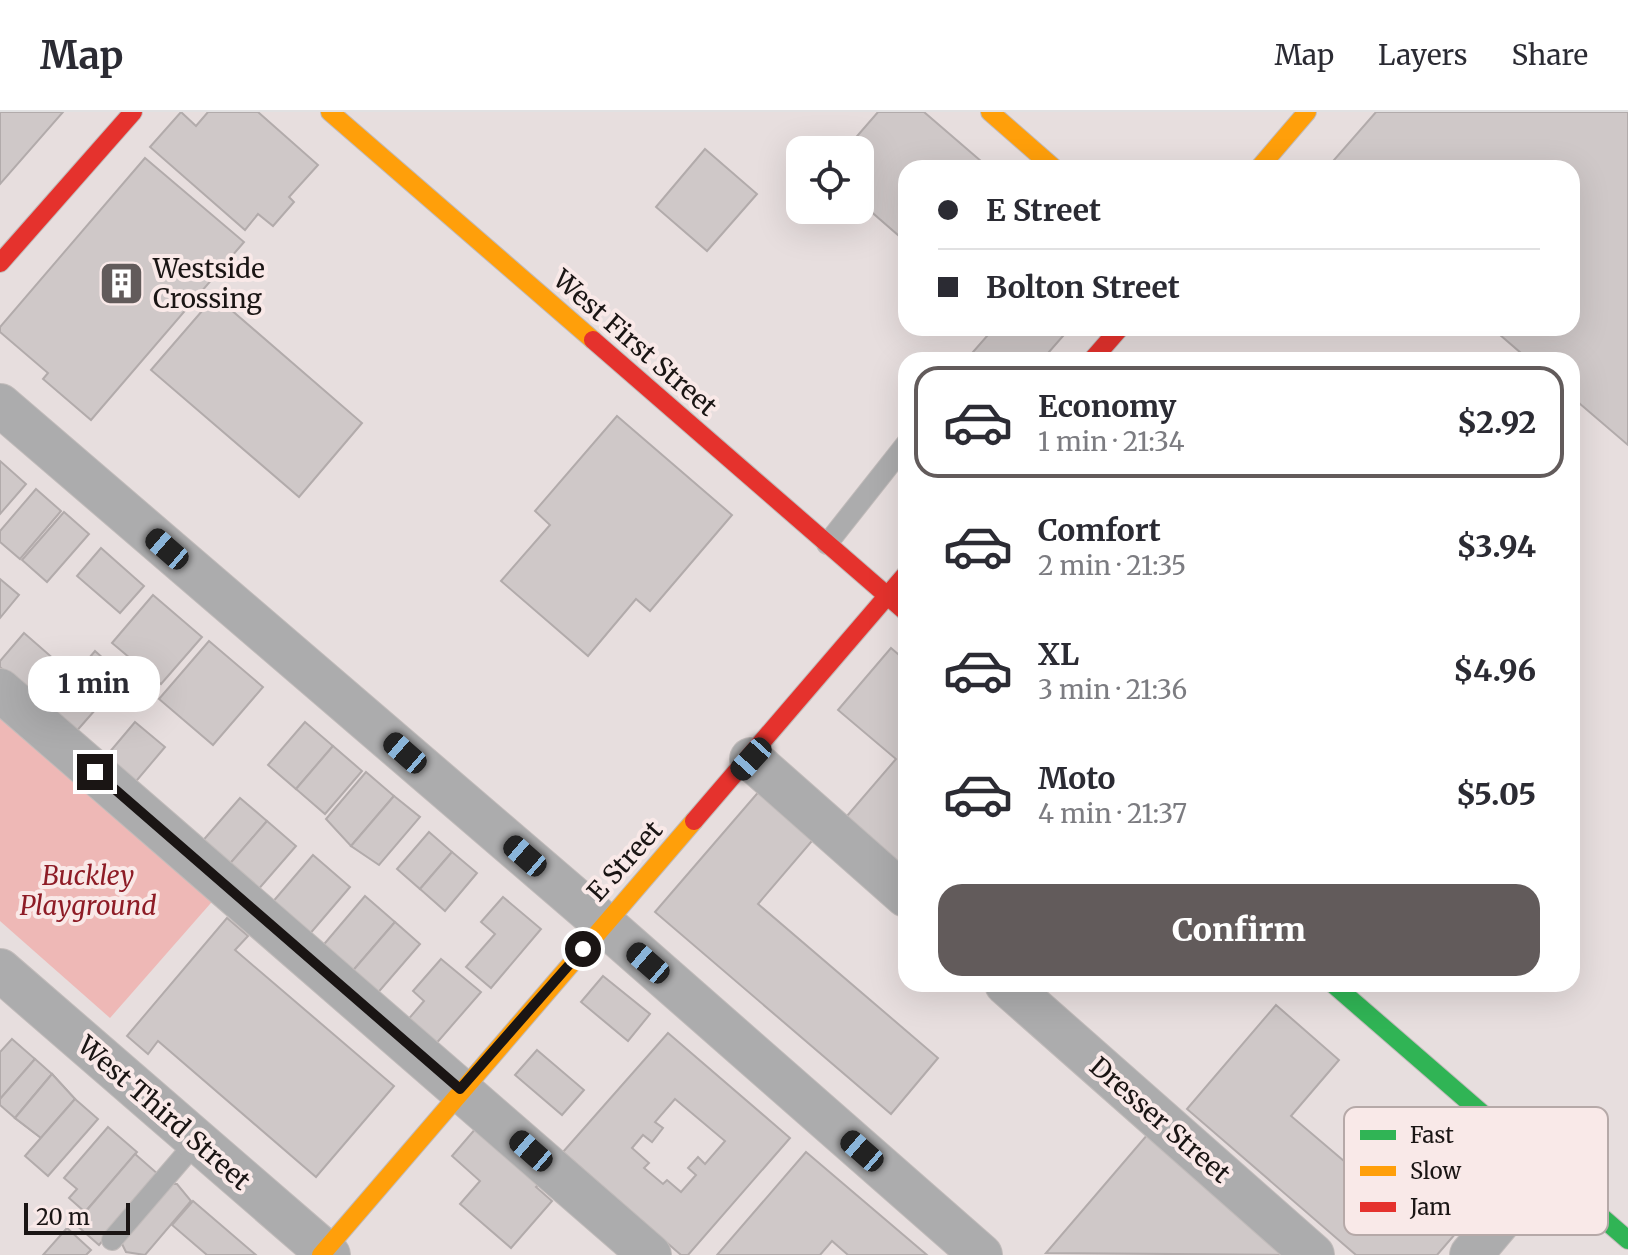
<!DOCTYPE html>
<html lang="en">
<head>
<meta charset="utf-8">
<style>
	body { margin:0; font-family:Merriweather,serif; background:#f2f2f3; color:#2b2b33; height:100vh; display:flex; flex-direction:column; font-size:30px; white-space:nowrap }
	* { box-sizing:border-box; margin:0 }
	p { font-size:26px; color:#7c7c81 }
	.icon { flex:none; width:44px; height:44px; fill:none; stroke:currentColor; stroke-width:2; stroke-linecap:round; stroke-linejoin:round }
	.map { position:relative; flex:1; overflow:hidden }
	.side { position:absolute; left:898px; top:240px; width:682px; height:640px; display:flex; flex-direction:column; background:#fff; border-radius:24px; box-shadow:0 8px 32px #0002 }
	.side>* { flex:none }
	.top-card { position:absolute; left:898px; top:48px; width:682px; height:176px; border-radius:24px; box-shadow:0 8px 32px #0002; display:grid; align-content:center; height:176px; padding:0 40px; background:#fff }
	.fabs { position:absolute; left:786px; top:24px; display:grid; gap:16px }
	.fabs a { display:grid; place-items:center; width:88px; height:88px; border-radius:16px; background:#fff; box-shadow:0 8px 32px #0002; font-size:40px }
	.scale { position:absolute; left:24px; bottom:20px; width:106px; box-sizing:border-box; padding-left:8px; border:4px solid #1a1514; border-top:0; font-size:22px; line-height:28px; white-space:nowrap; color:#1a1514; -webkit-text-stroke:6px #f9e9e8; paint-order:stroke }
	.end { position:absolute; width:36px; height:36px; margin:-18px; border:10px solid #1a1514; background:#fff; box-shadow:0 0 0 4px #fff }
	.from { border-radius:50% }
	.bubble { position:absolute; height:56px; border-radius:24px; background:#fff; box-shadow:0 8px 32px #0002; font-size:26px; font-weight:800; line-height:56px; text-align:center }
	.car { position:absolute; width:24px; height:48px; margin:-24px -12px; border-radius:10px; box-shadow:0 0 6px 2px #0007; background:linear-gradient(#222 24%,#8ab4d8 0 40%,#222 0 76%,#8ab4d8 0 86%,#222 0) }
	.top-card b { display:flex; align-items:center; gap:28px; height:76px; font-size:30px }
	.top-card b+b { border-top:2px solid #e1e1e2 }
	.top-card i { width:20px; height:20px; background:#2b2b33 }
	ul { padding:14px 0 0; list-style:none }
	li { display:flex; align-items:center; gap:24px; height:112px; margin:0 16px 12px; padding:0 24px; border:4px solid transparent; border-radius:24px }
	li div { flex:1 }
	li b { display:block; font-size:30px }
	li em { font-style:normal; font-weight:800 }
	li.on { border-color:#625b5b }
	li>.icon { width:72px; height:72px; stroke-width:1.5 }
	.cta { display:flex; gap:16px; margin-top:auto; padding:16px 40px }
	.cta a { flex:1; height:92px; border-radius:24px; background:#625b5b; color:#fff; font-size:32px; font-weight:800; line-height:92px; text-align:center }
	header { display:flex; align-items:center; gap:48px; box-sizing:border-box; height:112px; padding:0 40px; background:#fff; border-bottom:2px solid #e1e1e2 }
	header strong { font-size:38px }
	nav { display:flex; gap:44px; margin-inline-start:auto; font-size:28px }
	.map>svg:first-child { display:block }
	.green { fill:#eeb8b6 }
	.building { fill:#cfc8c8; stroke:#b2abab; stroke-width:2; fill-rule:evenodd }
	.lines { fill:none; stroke-linecap:round; stroke-linejoin:round }
	.lane-casing { stroke:#c1bbba; stroke-width:22 }
	.street-casing { stroke:#c1bbba; stroke-width:44 }
	.fast-casing { stroke:#c1bbba; stroke-width:20 }
	.slow-casing { stroke:#c1bbba; stroke-width:20 }
	.jam-casing { stroke:#c1bbba; stroke-width:20 }
	.lane { stroke:#acacad; stroke-width:20 }
	.street { stroke:#acacad; stroke-width:42 }
	.fast { stroke:#30b455; stroke-width:18 }
	.slow { stroke:#ff9f0a; stroke-width:18 }
	.jam { stroke:#e5322d; stroke-width:18 }
	.route { stroke:#1a1514; stroke-width:10 }
	.labels { text-anchor:middle; stroke-width:8; stroke-linejoin:round; paint-order:stroke }
	.poi-label { font-size:26px; fill:#1a1514; stroke:#f9e9e8; text-anchor:start }
	.street-label { font-size:26px; fill:#1a1514; stroke:#f9e9e8 }
	.park-label { font-size:26px; font-style:italic; fill:#8e1c26; stroke:#f9e9e8 }
	.key { fill:#f9e9e8; stroke:#b6a9a8; stroke-width:2 }
	.key-label { font-size:22px; fill:#1a1514 }
</style>
</head>
<body>
<header>
<strong>Map</strong>
<nav><a>Map</a><a>Layers</a><a>Share</a></nav>
</header>
<div class="map">
<svg width="1628" height="1143" viewBox="0 0 1628 1143">
	<rect width="100%" height="100%" fill="#e7dede"/>
	<polygon class="green" points="0,597 217,784 110,906 0,809"/>
	<g class="building">
		<polygon points="0,0 63,0 0,72"/>
		<polygon points="181,0 196,14 208,0 258,0 318,53 289,85 294,90 273,114 258,102 245,118 150,35"/>
		<polygon points="878,0 924,0 989,56 906,56 906,130 860,90 860,38 845,38"/>
		<polygon points="1376,0 1628,0 1628,333 1572,285 1572,248 1529,248 1492,216 1572,216 1572,56 1327,56"/>
		<polygon points="705,37 757,82 707,139 656,95"/>
		<polygon points="145,46 244,130 91,308 43,267 48,261 0,220 0,215"/>
		<polygon points="215,184 362,311 299,385 151,258"/>
		<polygon points="994,216 1070,216 1042,248 966,248"/>
		<polygon points="617,304 732,403 650,499 636,487 588,544 501,469 550,413 535,399"/>
		<polygon points="0,349 26,372 0,402"/>
		<polygon points="36,377 61,399 20,447 0,430 0,419"/>
		<polygon points="64,400 89,422 47,470 22,448"/>
		<polygon points="101,436 144,474 120,501 77,464"/>
		<polygon points="0,467 19,483 0,506"/>
		<polygon points="153,483 202,525 161,572 112,531"/>
		<polygon points="24,521 71,562 44,593 0,555 0,549"/>
		<polygon points="209,529 263,575 213,633 159,587"/>
		<polygon points="891,536 906,549 906,767 841,711 896,647 838,598"/>
		<polygon points="95,539 124,565 74,622 46,597"/>
		<polygon points="135,610 165,635 132,674 103,648"/>
		<polygon points="305,610 333,634 296,677 268,653"/>
		<polygon points="333,634 362,659 325,702 296,677"/>
		<polygon points="366,660 394,684 351,734 326,707"/>
		<polygon points="768,669 823,716 758,792 938,946 891,1002 655,800"/>
		<polygon points="394,684 420,705 379,753 351,734"/>
		<polygon points="240,686 267,709 227,755 200,732"/>
		<polygon points="267,709 296,734 256,780 227,755"/>
		<polygon points="429,720 452,740 420,777 397,757"/>
		<polygon points="452,740 477,761 445,799 420,777"/>
		<polygon points="313,743 350,775 308,824 271,792"/>
		<polygon points="365,784 395,810 350,862 320,837"/>
		<polygon points="503,785 541,817 491,876 466,855 495,822 481,810"/>
		<polygon points="227,806 248,824 235,838 394,974 316,1065 158,929 148,942 127,924"/>
		<polygon points="395,810 420,832 375,884 350,862"/>
		<polygon points="441,847 481,880 434,934 406,910 424,889 413,879"/>
		<polygon points="603,864 650,902 628,929 581,890"/>
		<polygon points="1276,893 1339,948 1291,1004 1391,1089 1440,1031 1494,1077 1437,1143 1356,1143 1187,997"/>
		<path d="M668,921L790,1026L688,1143H681L563,1040ZM675,987L725,1029L705,1052L698,1045L688,1056L696,1063L681,1080L667,1068L663,1072L644,1056L649,1051L632,1036L643,1023L652,1030L663,1016L655,1010Z"/>
		<polygon points="12,927 35,947 0,987 0,940"/>
		<polygon points="537,938 584,978 562,1003 515,963"/>
		<polygon points="35,947 52,962 15,1006 0,993 0,987"/>
		<polygon points="52,962 75,987 41,1026 15,1006"/>
		<polygon points="52,962 75,987 41,1026 15,1006"/>
		<polygon points="75,987 98,1007 48,1064 25,1044"/>
		<polygon points="108,1015 137,1040 85,1100 69,1086 77,1077 64,1066"/>
		<polygon points="477,1015 541,1070 536,1075 552,1089 511,1136 460,1092 480,1069 452,1044"/>
		<polygon points="1148,1022 1289,1143 1046,1141"/>
		<polygon points="806,1040 927,1143 848,1143 832,1129 820,1143 717,1143"/>
		<polygon points="135,1042 159,1063 99,1133 75,1112"/>
		<polygon points="171,1072 177,1072 191,1089 145,1143 126,1140 121,1130"/>
		<polygon points="193,1089 256,1143 207,1143 172,1113"/>
		<polygon points="67,1116 91,1138 86,1143 43,1143"/>
	</g>
	<g class="lines">
		<defs>
			<g id="lane">
				<polyline points="827,432 906,332"/>
				<polyline points="112,1128 197,1029"/>
			</g>
			<g id="street">
				<polyline points="0,293 604,812 981,1143"/>
				<polyline points="0,578 650,1143"/>
				<polyline points="751,647 906,784"/>
				<polyline points="0,858 329,1143"/>
				<polyline points="1006,872 1313,1143"/>
				<polyline points="1471,1143 1544,1056"/>
			</g>
			<polyline id="fast" points="1333,872 1628,1128"/>
			<g id="slow">
				<polyline points="330,0 593,228"/>
				<polyline points="990,0 1054,56"/>
				<polyline points="1259,56 1307,0"/>
				<polyline points="321,1143 694,709"/>
			</g>
			<g id="jam">
				<polyline points="0,151 133,0"/>
				<polyline points="593,228 906,500"/>
				<polyline points="1092,248 1120,216"/>
				<polyline points="694,709 906,462"/>
			</g>
		</defs>
		<use href="#lane" class="lane-casing"/>
		<use href="#street" class="street-casing"/>
		<use href="#fast" class="fast-casing"/>
		<use href="#slow" class="slow-casing"/>
		<use href="#jam" class="jam-casing"/>
		<use href="#lane" class="lane"/>
		<use href="#street" class="street"/>
		<use href="#fast" class="fast"/>
		<use href="#slow" class="slow"/>
		<use href="#jam" class="jam"/>
	</g>
	<g class="lines">
		<polyline class="route" points="95,660 460,977 583,837"/>
	</g>
	<defs>
		<symbol id="building-square" viewBox="-11 -11 22 22"><rect x="-9" y="-9" width="18" height="18" rx="4" fill="#625b5b" stroke="#f9e9e8"/><path d="M-4-6H4V6H1V3H-1V6H-4ZM-2.5-4.3h1.7v1.8h-1.7ZM.8-4.3h1.7v1.8H.8ZM-2.5-1h1.7V.8h-1.7ZM.8-1h1.7V.8H.8Z" fill="#fff"/></symbol>
	</defs>
	<g fill-rule="evenodd">
		<use href="#building-square" x="96" y="146" width="51" height="51"/>
	</g>
	<g class="labels">
		<g class="poi-label">
			<text x="153" y="166">Westside<tspan x="153" dy="30">Crossing</tspan></text>
		</g>
		<g class="street-label">
			<text transform="translate(635 231) rotate(41)" y="9">West First Street</text>
			<text transform="translate(625 749) rotate(-48)" y="9">E Street</text>
			<text transform="translate(164 1001) rotate(41)" y="9">West Third Street</text>
			<text transform="translate(1160 1008) rotate(41)" y="9">Dresser Street</text>
		</g>
		<g class="park-label">
			<text x="88" y="773">Buckley<tspan x="88" dy="30">Playground</tspan></text>
		</g>
	</g>
	<rect x="1344" y="995" width="264" height="128" rx="12" class="key"/>
	<rect x="1360" y="1018" width="36" height="10" fill="#30b455"/>
	<rect x="1360" y="1054" width="36" height="10" fill="#ff9f0a"/>
	<rect x="1360" y="1090" width="36" height="10" fill="#e5322d"/>
	<g class="key-label">
		<text x="1410" y="1031">Fast</text>
		<text x="1410" y="1067">Slow</text>
		<text x="1410" y="1103">Jam</text>
	</g>
</svg>
<div class="fabs">
<a><svg class="icon" aria-label="locate" viewBox="0 0 24 24"><circle cx="12" cy="12" r="6"/><path d="M12 2v4M12 18v4M2 12h4M18 12h4"/></svg></a>
</div>
<div class="scale">20 m</div>
<i class="end from" style="left:583px;top:837px"></i>
<i class="end" style="left:95px;top:660px"></i>
<div class="bubble" style="left:28px;top:544px;width:132px">1 min</div>
<i class="car" style="left:167px;top:437px;rotate:311deg"></i>
<i class="car" style="left:405px;top:641px;rotate:311deg"></i>
<i class="car" style="left:751px;top:647px;rotate:222deg"></i>
<i class="car" style="left:525px;top:744px;rotate:311deg"></i>
<i class="car" style="left:648px;top:851px;rotate:311deg"></i>
<i class="car" style="left:531px;top:1039px;rotate:311deg"></i>
<i class="car" style="left:862px;top:1039px;rotate:311deg"></i>
<div class="top-card">
<b><i class="from"></i>E Street</b>
<b><i></i>Bolton Street</b>
</div>
<section class="side">
<ul>
<li class="on"><svg class="icon" aria-label="car" viewBox="0 0 24 24"><path d="M5 17H2v-5l4-1 3-4h7l3 4 3 1v5h-3M9 17h6M6 11h13"/><circle cx="7" cy="17" r="2"/><circle cx="17" cy="17" r="2"/></svg><div><b>Economy</b><p>1 min · 21:34</p></div><em>$2.92</em></li>
<li><svg class="icon" aria-label="car" viewBox="0 0 24 24"><path d="M5 17H2v-5l4-1 3-4h7l3 4 3 1v5h-3M9 17h6M6 11h13"/><circle cx="7" cy="17" r="2"/><circle cx="17" cy="17" r="2"/></svg><div><b>Comfort</b><p>2 min · 21:35</p></div><em>$3.94</em></li>
<li><svg class="icon" aria-label="car" viewBox="0 0 24 24"><path d="M5 17H2v-5l4-1 3-4h7l3 4 3 1v5h-3M9 17h6M6 11h13"/><circle cx="7" cy="17" r="2"/><circle cx="17" cy="17" r="2"/></svg><div><b>XL</b><p>3 min · 21:36</p></div><em>$4.96</em></li>
<li><svg class="icon" aria-label="car" viewBox="0 0 24 24"><path d="M5 17H2v-5l4-1 3-4h7l3 4 3 1v5h-3M9 17h6M6 11h13"/><circle cx="7" cy="17" r="2"/><circle cx="17" cy="17" r="2"/></svg><div><b>Moto</b><p>4 min · 21:37</p></div><em>$5.05</em></li>
</ul>
<div class="cta"><a>Confirm</a></div>
</section>
</div>
</body>
</html>
